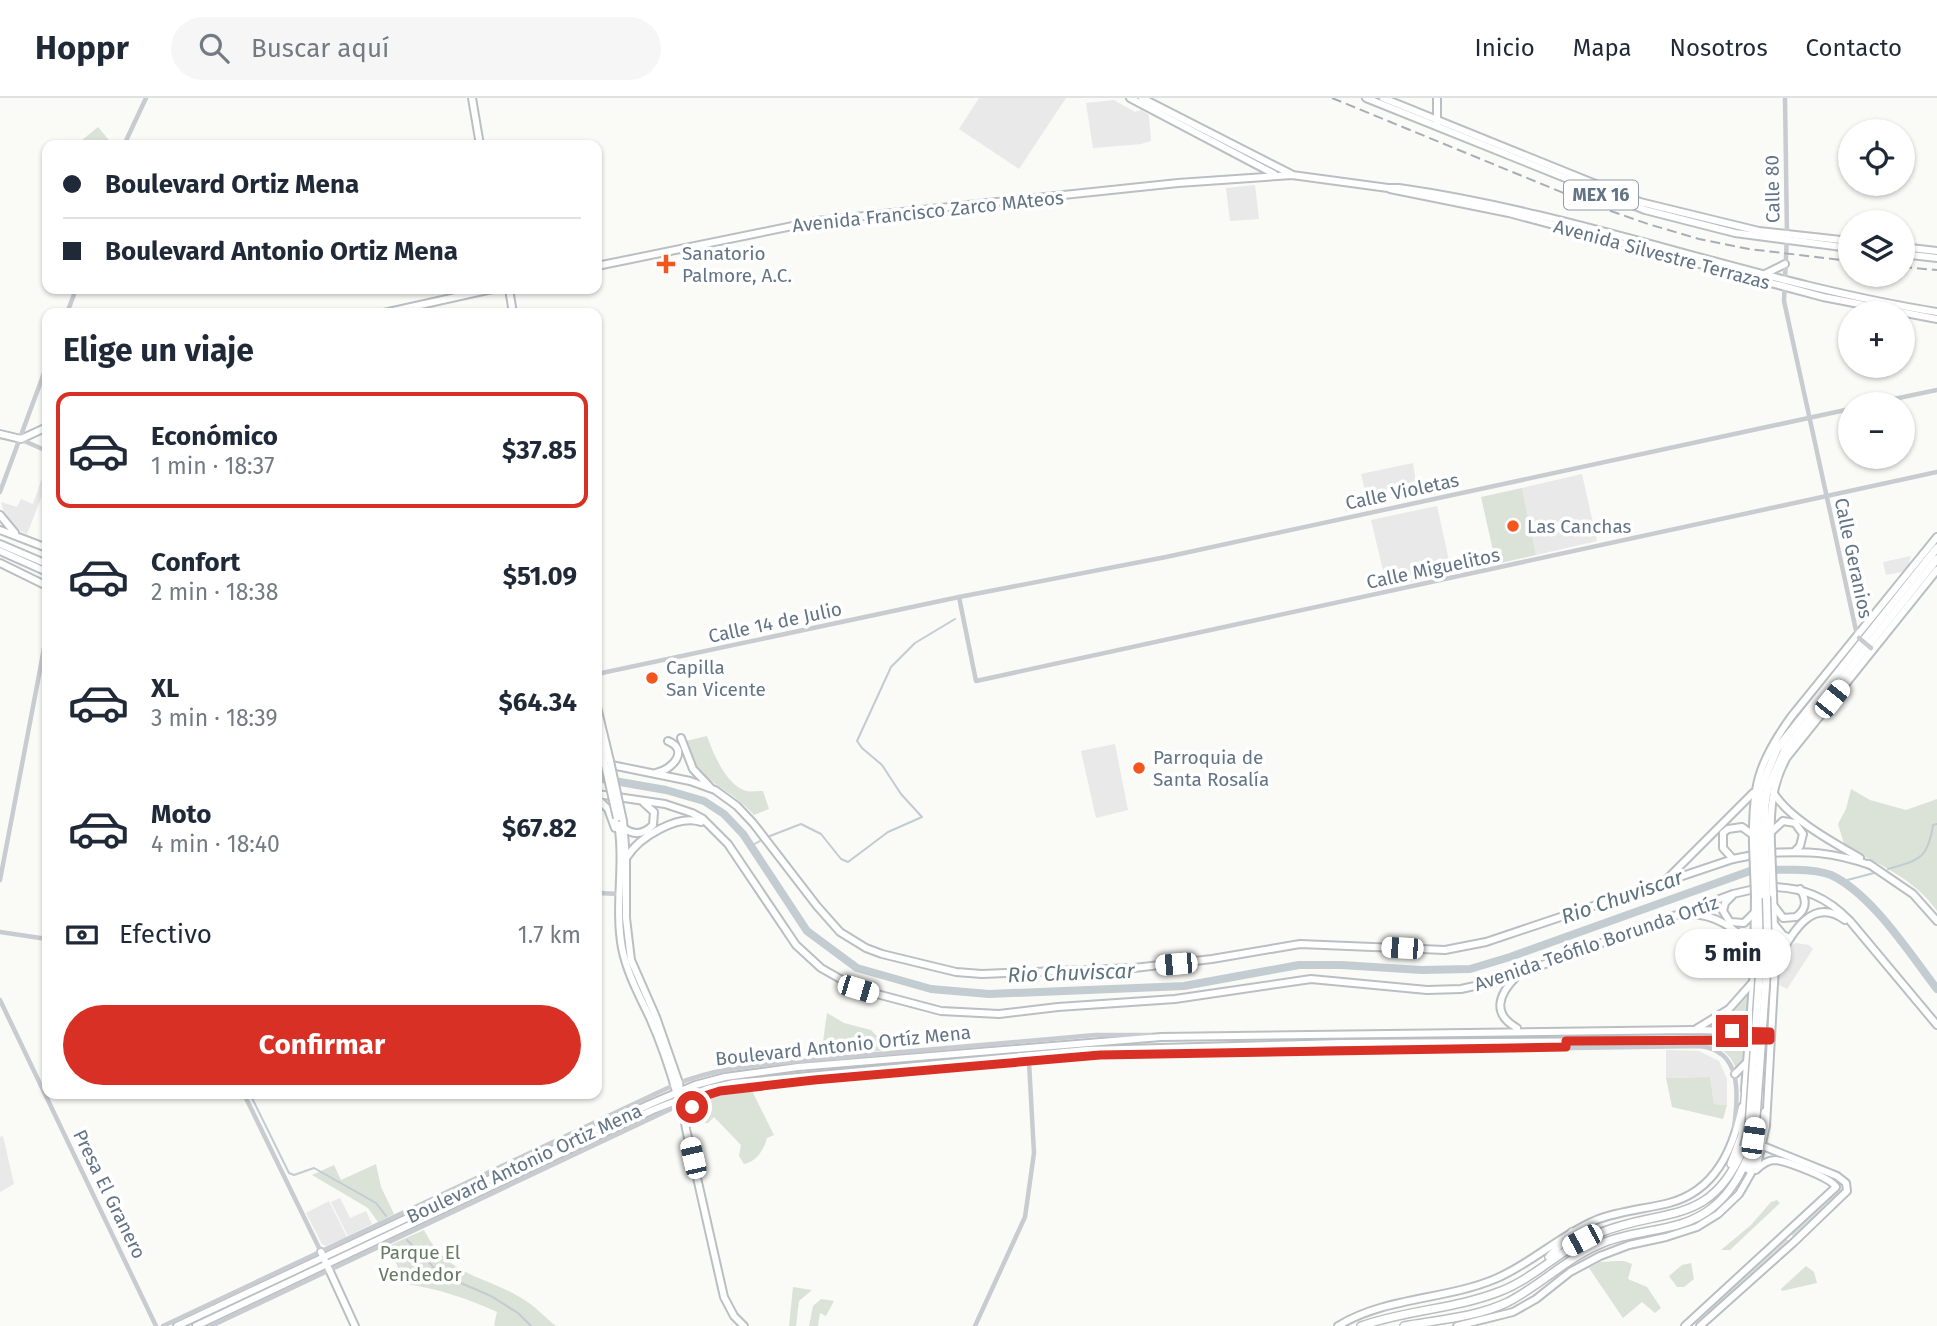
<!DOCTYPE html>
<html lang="es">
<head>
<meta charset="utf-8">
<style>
	body { margin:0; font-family:"Fira Sans",sans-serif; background:#f6f6f7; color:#1f2937; height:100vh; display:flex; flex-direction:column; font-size:26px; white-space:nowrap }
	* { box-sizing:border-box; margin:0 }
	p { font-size:23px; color:#747a83 }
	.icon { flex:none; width:38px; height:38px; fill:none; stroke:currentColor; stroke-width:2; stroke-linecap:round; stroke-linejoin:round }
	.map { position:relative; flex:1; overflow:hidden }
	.details { position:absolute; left:42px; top:210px; width:560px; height:791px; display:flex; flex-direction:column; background:#fff; border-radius:14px; box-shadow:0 2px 5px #0004 }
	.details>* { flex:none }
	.top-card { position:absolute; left:42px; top:42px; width:560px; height:154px; border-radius:14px; box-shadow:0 2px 5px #0004; display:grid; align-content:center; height:154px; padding:0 21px; background:#fff }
	.fabs { position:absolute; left:1838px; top:21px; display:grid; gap:14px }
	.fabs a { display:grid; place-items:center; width:77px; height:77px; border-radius:50%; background:#fff; box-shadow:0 2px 5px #0004; font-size:35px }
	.end { position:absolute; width:32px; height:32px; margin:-16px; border:9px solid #d93025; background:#fff; box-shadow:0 0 0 4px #fff }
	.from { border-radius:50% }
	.bubble { position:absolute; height:49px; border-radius:24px; background:#fff; box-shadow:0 2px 5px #0004; font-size:23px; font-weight:700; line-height:49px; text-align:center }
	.car { position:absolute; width:21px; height:42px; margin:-21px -10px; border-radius:9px; box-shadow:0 0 5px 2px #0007; background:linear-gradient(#fff 24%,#345 0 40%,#fff 0 76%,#345 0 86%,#fff 0) }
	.top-card b { display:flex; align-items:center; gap:24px; height:66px; font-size:26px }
	.top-card b+b { border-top:2px solid #e0e1e3 }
	.top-card i { width:18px; height:18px; background:#1f2937 }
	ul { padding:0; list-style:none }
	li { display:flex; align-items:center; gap:21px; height:116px; margin:0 14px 10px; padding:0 7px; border:4px solid transparent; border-radius:14px }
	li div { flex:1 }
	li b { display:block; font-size:26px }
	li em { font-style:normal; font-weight:700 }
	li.on { border-color:#d93025 }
	li>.icon { width:63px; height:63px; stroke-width:1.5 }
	h2 { padding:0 21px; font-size:32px; line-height:84px }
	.pay { display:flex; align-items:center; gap:18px; height:77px; padding:0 21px; font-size:26px }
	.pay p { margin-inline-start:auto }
	.cta { display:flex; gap:14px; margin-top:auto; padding:14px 21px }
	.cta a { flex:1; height:80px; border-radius:42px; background:#d93025; color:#fff; font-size:28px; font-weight:700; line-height:80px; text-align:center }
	header { display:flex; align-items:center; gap:42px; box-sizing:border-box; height:98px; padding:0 35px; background:#fff; border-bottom:2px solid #e0e1e3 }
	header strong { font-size:33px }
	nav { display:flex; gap:38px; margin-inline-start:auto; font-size:24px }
	.search { width:490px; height:63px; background:#f6f6f7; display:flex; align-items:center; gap:18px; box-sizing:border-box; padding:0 24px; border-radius:38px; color:#747a83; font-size:26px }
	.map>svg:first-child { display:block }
	.built { fill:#e8e9e8 }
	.green { fill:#dbe2d8 }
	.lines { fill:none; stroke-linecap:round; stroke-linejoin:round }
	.stream { stroke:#c2ccd1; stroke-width:2 }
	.river { stroke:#c2ccd1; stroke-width:8 }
	.major-casing { stroke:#babfc3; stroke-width:10 }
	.highway-casing { stroke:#babec1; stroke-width:10 }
	.minor { stroke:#c8ccd0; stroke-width:4.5 }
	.major { stroke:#fff; stroke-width:6 }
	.highway { stroke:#fff; stroke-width:7 }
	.rail { stroke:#a7aeb5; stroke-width:2; stroke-dasharray:10 5; stroke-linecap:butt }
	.major-bridge-casing { stroke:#babfc3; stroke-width:10; stroke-linecap:butt }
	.highway-bridge-casing { stroke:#babec1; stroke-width:10; stroke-linecap:butt }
	.minor-bridge { stroke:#c8ccd0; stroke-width:4.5 }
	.major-bridge { stroke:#fff; stroke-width:6 }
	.highway-bridge { stroke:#fff; stroke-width:7 }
	.route { stroke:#d93025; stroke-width:9 }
	.poi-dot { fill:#f3571e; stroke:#fff; stroke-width:2.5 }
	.labels { text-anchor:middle; stroke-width:7; stroke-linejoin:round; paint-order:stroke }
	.shield { fill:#fff; stroke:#919eaa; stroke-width:2 }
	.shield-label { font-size:18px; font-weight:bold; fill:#627485 }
	.street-label { font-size:19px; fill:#627485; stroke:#fff }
	.poi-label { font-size:19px; fill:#627485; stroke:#fff; text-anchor:start }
	.park-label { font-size:19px; fill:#667c62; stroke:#fff }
	.water-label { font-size:21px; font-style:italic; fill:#5d747e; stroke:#fff }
</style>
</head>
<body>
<header>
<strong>Hoppr</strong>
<div class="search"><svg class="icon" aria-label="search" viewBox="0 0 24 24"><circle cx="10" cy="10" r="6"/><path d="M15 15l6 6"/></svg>Buscar aquí</div>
<nav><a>Inicio</a><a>Mapa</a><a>Nosotros</a><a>Contacto</a></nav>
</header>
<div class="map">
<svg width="1937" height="1228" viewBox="0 0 1937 1228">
	<rect width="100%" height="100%" fill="#fafaf7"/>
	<g class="built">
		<polygon points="979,0 1066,0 1019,71 959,31"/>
		<polygon points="1114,2 1135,14 1141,12 1149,17 1151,43 1141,46 1093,50 1086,5"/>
		<polygon points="1255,87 1259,121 1230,123 1226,90"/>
		<polygon points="1413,365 1416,385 1366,396 1361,376"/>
		<polygon points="1582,376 1597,443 1536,457 1522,390"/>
		<polygon points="43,377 47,380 47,385 27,436 14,430 6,421 1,404 17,409 21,401 33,406"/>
		<polygon points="1437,408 1452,476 1387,489 1371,422"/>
		<polygon points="1911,458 1907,473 1886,477 1883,464"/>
		<polygon points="1115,646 1128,712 1096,720 1081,653"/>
		<polygon points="1796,845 1809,847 1813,851 1787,891 1779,887 1779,871 1789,847"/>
		<polygon points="1666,952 1699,953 1719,963 1727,981 1727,1007 1714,1006 1710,979 1666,980"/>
		<polygon points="3,1038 14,1086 0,1094 0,1039"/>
		<polygon points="340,1100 350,1120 366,1113 372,1126 348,1138 331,1104"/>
		<polygon points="329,1103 347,1139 326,1148 322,1146 306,1115"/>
	</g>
	<g class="green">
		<polygon points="98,29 113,47 76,47"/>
		<polygon points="1522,390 1536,457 1496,466 1481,399"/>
		<path d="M707,638C713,655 726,687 746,693C751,694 758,693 763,693L769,711L754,717C726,685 698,688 686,643Z"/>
		<path d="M1851,691L1870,702L1906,712L1937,701V813C1916,782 1878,765 1845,749L1838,726L1846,711Z"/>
		<polygon points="1749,896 1748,931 1703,932 1731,916"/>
		<polygon points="827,915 844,925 871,932 891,952 821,958"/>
		<path d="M1709,946H1748L1746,962L1737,974C1733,959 1723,950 1709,946Z"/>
		<polygon points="1710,979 1714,1006 1727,1007 1723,1021 1672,1009 1666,980"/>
		<path d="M751,991L774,1037L767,1040C764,1051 757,1064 744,1066L739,1058L741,1047L714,1019L708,1025H700L693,1018C702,993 729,995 751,991Z"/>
		<polygon points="376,1066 381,1089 394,1116 378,1124 368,1110 312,1077 334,1067 341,1082"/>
		<polygon points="1841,1091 1844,1092 1793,1139 1791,1135"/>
		<polygon points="1777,1102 1780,1105 1730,1152 1721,1152 1751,1127 1771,1104"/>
		<path d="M424,1132C449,1181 487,1177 526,1203C537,1210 546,1220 556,1228H496L494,1227L497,1214C467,1200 438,1191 406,1186L388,1148Z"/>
		<polygon points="1786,1141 1789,1143 1789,1146 1710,1216 1706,1214 1706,1211"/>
		<polygon points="1616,1163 1624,1163 1632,1166 1628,1181 1647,1189 1661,1210 1655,1215 1642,1204 1623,1220 1589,1170 1600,1164"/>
		<polygon points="1691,1165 1694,1181 1684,1189 1677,1189 1669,1178 1682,1167"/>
		<polygon points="1806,1168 1814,1174 1817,1185 1782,1193 1781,1191"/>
		<polygon points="793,1189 812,1192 799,1203 796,1228 789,1228"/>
		<polygon points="821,1201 834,1203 826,1218 820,1215 818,1228 809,1228 813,1208"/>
	</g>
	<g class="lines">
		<g class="stream">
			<polyline points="770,738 801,726 821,736 841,761 848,764 888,734 922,719 901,696 882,667 862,650 857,643 891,569 915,545 955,521"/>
			<polyline points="751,748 760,743"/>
			<path d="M1888,771C1919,762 1928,761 1933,727L1937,726"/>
			<polyline points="1840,784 1874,775"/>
			<polyline points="250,996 289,1075 294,1077 314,1070 376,1105 386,1118"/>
			<polyline points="407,1142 440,1176 491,1198 518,1215 531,1228"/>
		</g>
		<g class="river">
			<polyline points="18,457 47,469"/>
			<path d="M597,680L666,692L704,703L724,716L743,736L807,833L857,870L931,891L989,896L1184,888L1299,867H1341L1422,872L1470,871L1510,859L1750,773C1771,772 1812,769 1831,777C1872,796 1910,856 1937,891"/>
		</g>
		<defs>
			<g id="major">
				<polyline points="472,0 480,47"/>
				<polyline points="1130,0 1274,76"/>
				<polyline points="1142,0 1291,76"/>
				<polyline points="1366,0 1645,112 1735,135 1850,150"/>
				<polyline points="1383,0 1640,104 1759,133 1850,143"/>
				<polyline points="1437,0 1437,26"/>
				<polyline points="1390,91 1509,115 1823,199 1937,221"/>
				<polyline points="1902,149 1937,153"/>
				<polyline points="1902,156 1937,160"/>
				<path d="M597,168L817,123L1178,85L1292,77L1388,90H1399C1582,116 1755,185 1937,214"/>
				<polyline points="1765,176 1785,166"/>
				<polyline points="509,191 513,215"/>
				<polyline points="384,215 492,191"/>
				<polyline points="0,336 21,341 47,329"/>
				<polyline points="0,417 15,435"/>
				<polyline points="0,432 47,450"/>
				<polyline points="0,446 47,466"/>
				<polyline points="0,453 47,474"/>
				<polyline points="0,465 47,488"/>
				<polyline points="597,609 610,663"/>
				<polyline points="597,623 604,663"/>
				<polyline points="681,640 693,671 710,689"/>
				<polyline points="597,664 690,683 715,692 737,708 753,725 817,808 840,834 866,850 882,856 956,874 982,876 1134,870 1212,861 1300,846 1445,852 1486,844 1733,761 1758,756"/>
				<path d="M656,675C672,672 690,652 668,643"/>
				<path d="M1773,694C1788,720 1834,745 1860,760"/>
				<polyline points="597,696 665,706 692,715 703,721 728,746 796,847 821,870 858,891 941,913 999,916 1058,909 1175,901 1311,881 1427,892 1461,891 1502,882 1733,796 1759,790"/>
				<polyline points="597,700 608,711 615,730"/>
				<path d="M617,720C626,763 614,807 622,850C627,875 639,897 650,920C661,945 670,971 677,997"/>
				<polyline points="623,723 626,760 626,820 631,862 656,919 679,985 686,1031 724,1199 734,1218 744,1228"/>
				<path d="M624,730C634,738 644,736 653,727L654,714L644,705"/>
				<polyline points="1770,735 1783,723 1795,725 1803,736 1800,748 1794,754"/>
				<path d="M1771,746C1770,715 1771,687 1787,659L1937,472"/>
				<path d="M1753,747C1752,690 1757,666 1791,619L1937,439"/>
				<path d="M1769,755C1809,753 1832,754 1870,767"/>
				<path d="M627,759C639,739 678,716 701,724"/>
				<polyline points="1733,761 1723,750 1723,735 1728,731 1742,729 1753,737"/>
				<polyline points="1869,766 1913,796 1937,823"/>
				<polyline points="1667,781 1753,695"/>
				<path d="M1770,789C1803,789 1827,799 1850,823L1937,927"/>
				<polyline points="1732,798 1725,805 1723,813 1730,824 1744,825 1755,814"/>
				<path d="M1774,808L1783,820L1796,819C1807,811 1807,802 1800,791"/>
				<path d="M1685,817C1713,813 1738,832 1755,852"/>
				<polyline points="1774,826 1783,837 1790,840"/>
				<path d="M1775,866C1790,840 1810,796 1845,822"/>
				<path d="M1516,879C1498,897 1492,916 1517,930"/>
				<polyline points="1696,931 1729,911 1752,885"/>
				<polyline points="1735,976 1748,963"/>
				<polyline points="1745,992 1754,872 1755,798"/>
				<polyline points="687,1026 692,1009 698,1000"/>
				<polyline points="321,1154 355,1228"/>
				<polyline points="177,1228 650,1006 695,987 725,979 798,969 1161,939 1694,932 1770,934"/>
				<polyline points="196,1228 653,1012 707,991 734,985 1087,952 1342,945 1770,942"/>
				<path d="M1338,1228C1385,1199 1445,1202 1495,1181C1531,1166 1560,1137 1596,1122C1619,1113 1645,1111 1669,1105C1715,1093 1733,1052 1742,1009"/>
				<polyline points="1457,1228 1513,1214 1536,1201 1570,1174 1600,1158 1629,1147 1666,1139 1697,1129 1718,1116 1739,1096 1758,1063 1766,1028 1775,868 1773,796"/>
				<path d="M1685,1228L1836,1089C1831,1080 1787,1063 1775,1062C1767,1062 1761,1067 1756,1072"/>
				<polyline points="1700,1228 1794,1144 1847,1093 1846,1085 1837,1078 1763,1048"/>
			</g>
			<g id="highway">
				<polyline points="1765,746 1765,707 1767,692 1785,652 1937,461"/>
				<polyline points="1759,747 1760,692 1777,651 1937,450"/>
				<polyline points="1760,868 1761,797"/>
				<polyline points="1731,1066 1742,1037 1746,989"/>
				<polyline points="1748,1071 1754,1057 1765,1014"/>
				<polyline points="1549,1159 1572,1134"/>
				<path d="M1361,1228C1406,1212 1456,1211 1501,1193C1536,1179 1562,1150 1597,1136C1663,1108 1710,1131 1744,1049"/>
				<path d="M1404,1228C1438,1222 1477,1219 1508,1204C1541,1187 1568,1159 1603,1145C1639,1130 1682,1135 1713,1109C1732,1094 1742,1073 1751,1052"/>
			</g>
		</defs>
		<use href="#major" class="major-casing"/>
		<use href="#highway" class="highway-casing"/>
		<g class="minor">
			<polyline points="1785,0 1787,137 1784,203 1857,537"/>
			<polyline points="124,47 146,0"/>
			<polyline points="67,215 76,191"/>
			<polyline points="1870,306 1937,292"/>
			<polyline points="22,342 47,353"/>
			<polyline points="0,394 47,267"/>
			<polyline points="959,499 976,583 1937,374"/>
			<polyline points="597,576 959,499 1166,459 1850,311"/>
			<polyline points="0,782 47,535"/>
			<polyline points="597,795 621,796"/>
			<polyline points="0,834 47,841"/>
			<polyline points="0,902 156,1228"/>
			<polyline points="244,996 321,1154"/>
			<path d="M163,1228L674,987C714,970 756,967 799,963L1095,937H1150"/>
			<path d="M211,1228L673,1010L713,994L742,990L1100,957L1699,948C1743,952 1738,997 1734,1030"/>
			<polyline points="975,1228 1025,1119 1034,1055 1029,964"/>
		</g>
		<use href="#major" class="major"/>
		<use href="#highway" class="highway"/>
		<g class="rail">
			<polyline points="1332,0 1588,105 1648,126 1699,141 1749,151 1850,163"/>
			<polyline points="1902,169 1937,172"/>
		</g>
		<defs>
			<g id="major-bridge">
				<polyline points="604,663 617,720"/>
				<polyline points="610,663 623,723"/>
				<polyline points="1771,746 1773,796"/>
				<polyline points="1753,747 1755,798"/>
			</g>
			<g id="highway-bridge">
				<polyline points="1759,747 1761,797"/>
				<polyline points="1744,1049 1749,1028 1760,868"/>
				<polyline points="1751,1052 1756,1019 1768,854 1765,746"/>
			</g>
		</defs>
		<use href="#major-bridge" class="major-bridge-casing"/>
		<use href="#highway-bridge" class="highway-bridge-casing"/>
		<polyline class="minor-bridge" points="1859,540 1871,550"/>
		<use href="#major-bridge" class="major-bridge"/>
		<use href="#highway-bridge" class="highway-bridge"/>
	</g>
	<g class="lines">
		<polyline class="route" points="692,1009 698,1000 720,993 814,982 1100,957 1566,949 1566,943 1770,942 1770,934 1732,933"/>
	</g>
	<g class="poi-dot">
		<path d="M662.5 155.5h7v7h7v7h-7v7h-7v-7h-7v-7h7z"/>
		<circle cx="1513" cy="428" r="7"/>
		<circle cx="652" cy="580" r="7"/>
		<circle cx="1139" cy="670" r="7"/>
	</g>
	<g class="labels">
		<rect class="shield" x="1564" y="82.5" width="74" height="29" rx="5"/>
		<g class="shield-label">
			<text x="1601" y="103">MEX 16</text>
		</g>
		<g class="street-label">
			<text transform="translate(1772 91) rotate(-91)" y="7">Calle 80</text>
			<text transform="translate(928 113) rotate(-6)" y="7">Avenida Francisco Zarco MAteos</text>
			<text transform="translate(1662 156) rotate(15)" y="7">Avenida Silvestre Terrazas</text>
			<text transform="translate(1402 393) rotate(-12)" y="7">Calle Violetas</text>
			<text transform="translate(1854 460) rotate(78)" y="7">Calle Geranios</text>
			<text transform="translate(1433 470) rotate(-12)" y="7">Calle Miguelitos</text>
			<text transform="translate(775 524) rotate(-12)" y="7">Calle 14 de Julio</text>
			<text transform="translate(1596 845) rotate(-19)" y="7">Avenida Teófilo Borunda Ortíz</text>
			<text transform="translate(843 947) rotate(-6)" y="7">Boulevard Antonio Ortíz Mena</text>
			<text transform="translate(524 1065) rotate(-25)" y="7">Boulevard Antonio Ortiz Mena</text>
			<text transform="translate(110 1096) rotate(64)" y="7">Presa El Granero</text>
		</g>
		<g class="poi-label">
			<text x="682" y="162">Sanatorio<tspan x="682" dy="22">Palmore, A.C.</tspan></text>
			<text x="1527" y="435">Las Canchas</text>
			<text x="666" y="576">Capilla<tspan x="666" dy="22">San Vicente</tspan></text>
			<text x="1153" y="666">Parroquia de<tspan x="1153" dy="22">Santa Rosalía</tspan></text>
		</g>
		<g class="park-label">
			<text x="420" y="1161">Parque El<tspan x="420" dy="22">Vendedor</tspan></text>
		</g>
		<g class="water-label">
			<text transform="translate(1622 799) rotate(-19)" y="7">Rio Chuviscar</text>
			<text transform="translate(1071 875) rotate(-2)" y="7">Rio Chuviscar</text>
		</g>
	</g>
</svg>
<div class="fabs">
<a><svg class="icon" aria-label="locate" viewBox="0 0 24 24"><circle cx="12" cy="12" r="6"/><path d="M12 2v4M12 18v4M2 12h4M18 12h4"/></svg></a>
<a><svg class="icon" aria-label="layers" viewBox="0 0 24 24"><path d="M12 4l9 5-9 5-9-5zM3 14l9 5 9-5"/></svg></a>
<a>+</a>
<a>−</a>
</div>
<i class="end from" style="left:692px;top:1009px"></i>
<i class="end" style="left:1732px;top:933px"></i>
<div class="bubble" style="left:1675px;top:831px;width:116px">5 min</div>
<i class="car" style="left:1832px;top:601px;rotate:39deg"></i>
<i class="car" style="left:1402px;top:850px;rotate:273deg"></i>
<i class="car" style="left:1176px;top:866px;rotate:265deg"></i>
<i class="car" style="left:858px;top:891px;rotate:107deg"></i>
<i class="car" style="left:1753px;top:1040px;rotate:8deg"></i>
<i class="car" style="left:693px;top:1060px;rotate:347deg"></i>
<i class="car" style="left:1582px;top:1142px;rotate:242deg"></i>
<div class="top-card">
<b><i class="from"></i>Boulevard Ortiz Mena</b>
<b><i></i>Boulevard Antonio Ortiz Mena</b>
</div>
<section class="details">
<h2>Elige un viaje</h2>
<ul>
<li class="on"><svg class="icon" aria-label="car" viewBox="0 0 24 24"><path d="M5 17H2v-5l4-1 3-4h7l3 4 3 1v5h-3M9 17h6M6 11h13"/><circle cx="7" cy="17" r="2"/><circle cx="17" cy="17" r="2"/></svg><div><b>Económico</b><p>1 min · 18:37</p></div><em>$37.85</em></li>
<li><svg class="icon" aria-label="car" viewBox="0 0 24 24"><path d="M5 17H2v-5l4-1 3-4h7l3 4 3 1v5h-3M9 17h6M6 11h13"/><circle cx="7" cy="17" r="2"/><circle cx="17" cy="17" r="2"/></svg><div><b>Confort</b><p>2 min · 18:38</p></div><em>$51.09</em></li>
<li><svg class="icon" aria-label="car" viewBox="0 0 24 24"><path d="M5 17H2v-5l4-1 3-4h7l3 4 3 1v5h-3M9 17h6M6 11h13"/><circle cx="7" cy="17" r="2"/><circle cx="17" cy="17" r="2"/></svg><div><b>XL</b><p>3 min · 18:39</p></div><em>$64.34</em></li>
<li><svg class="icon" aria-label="car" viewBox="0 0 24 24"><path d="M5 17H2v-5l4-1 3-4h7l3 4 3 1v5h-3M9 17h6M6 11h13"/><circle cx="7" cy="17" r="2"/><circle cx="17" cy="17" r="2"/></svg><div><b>Moto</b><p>4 min · 18:40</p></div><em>$67.82</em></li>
</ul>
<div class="pay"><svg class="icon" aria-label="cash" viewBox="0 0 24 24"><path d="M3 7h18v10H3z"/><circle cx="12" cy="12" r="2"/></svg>Efectivo<p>1.7 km</p></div>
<div class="cta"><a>Confirmar</a></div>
</section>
</div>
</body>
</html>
